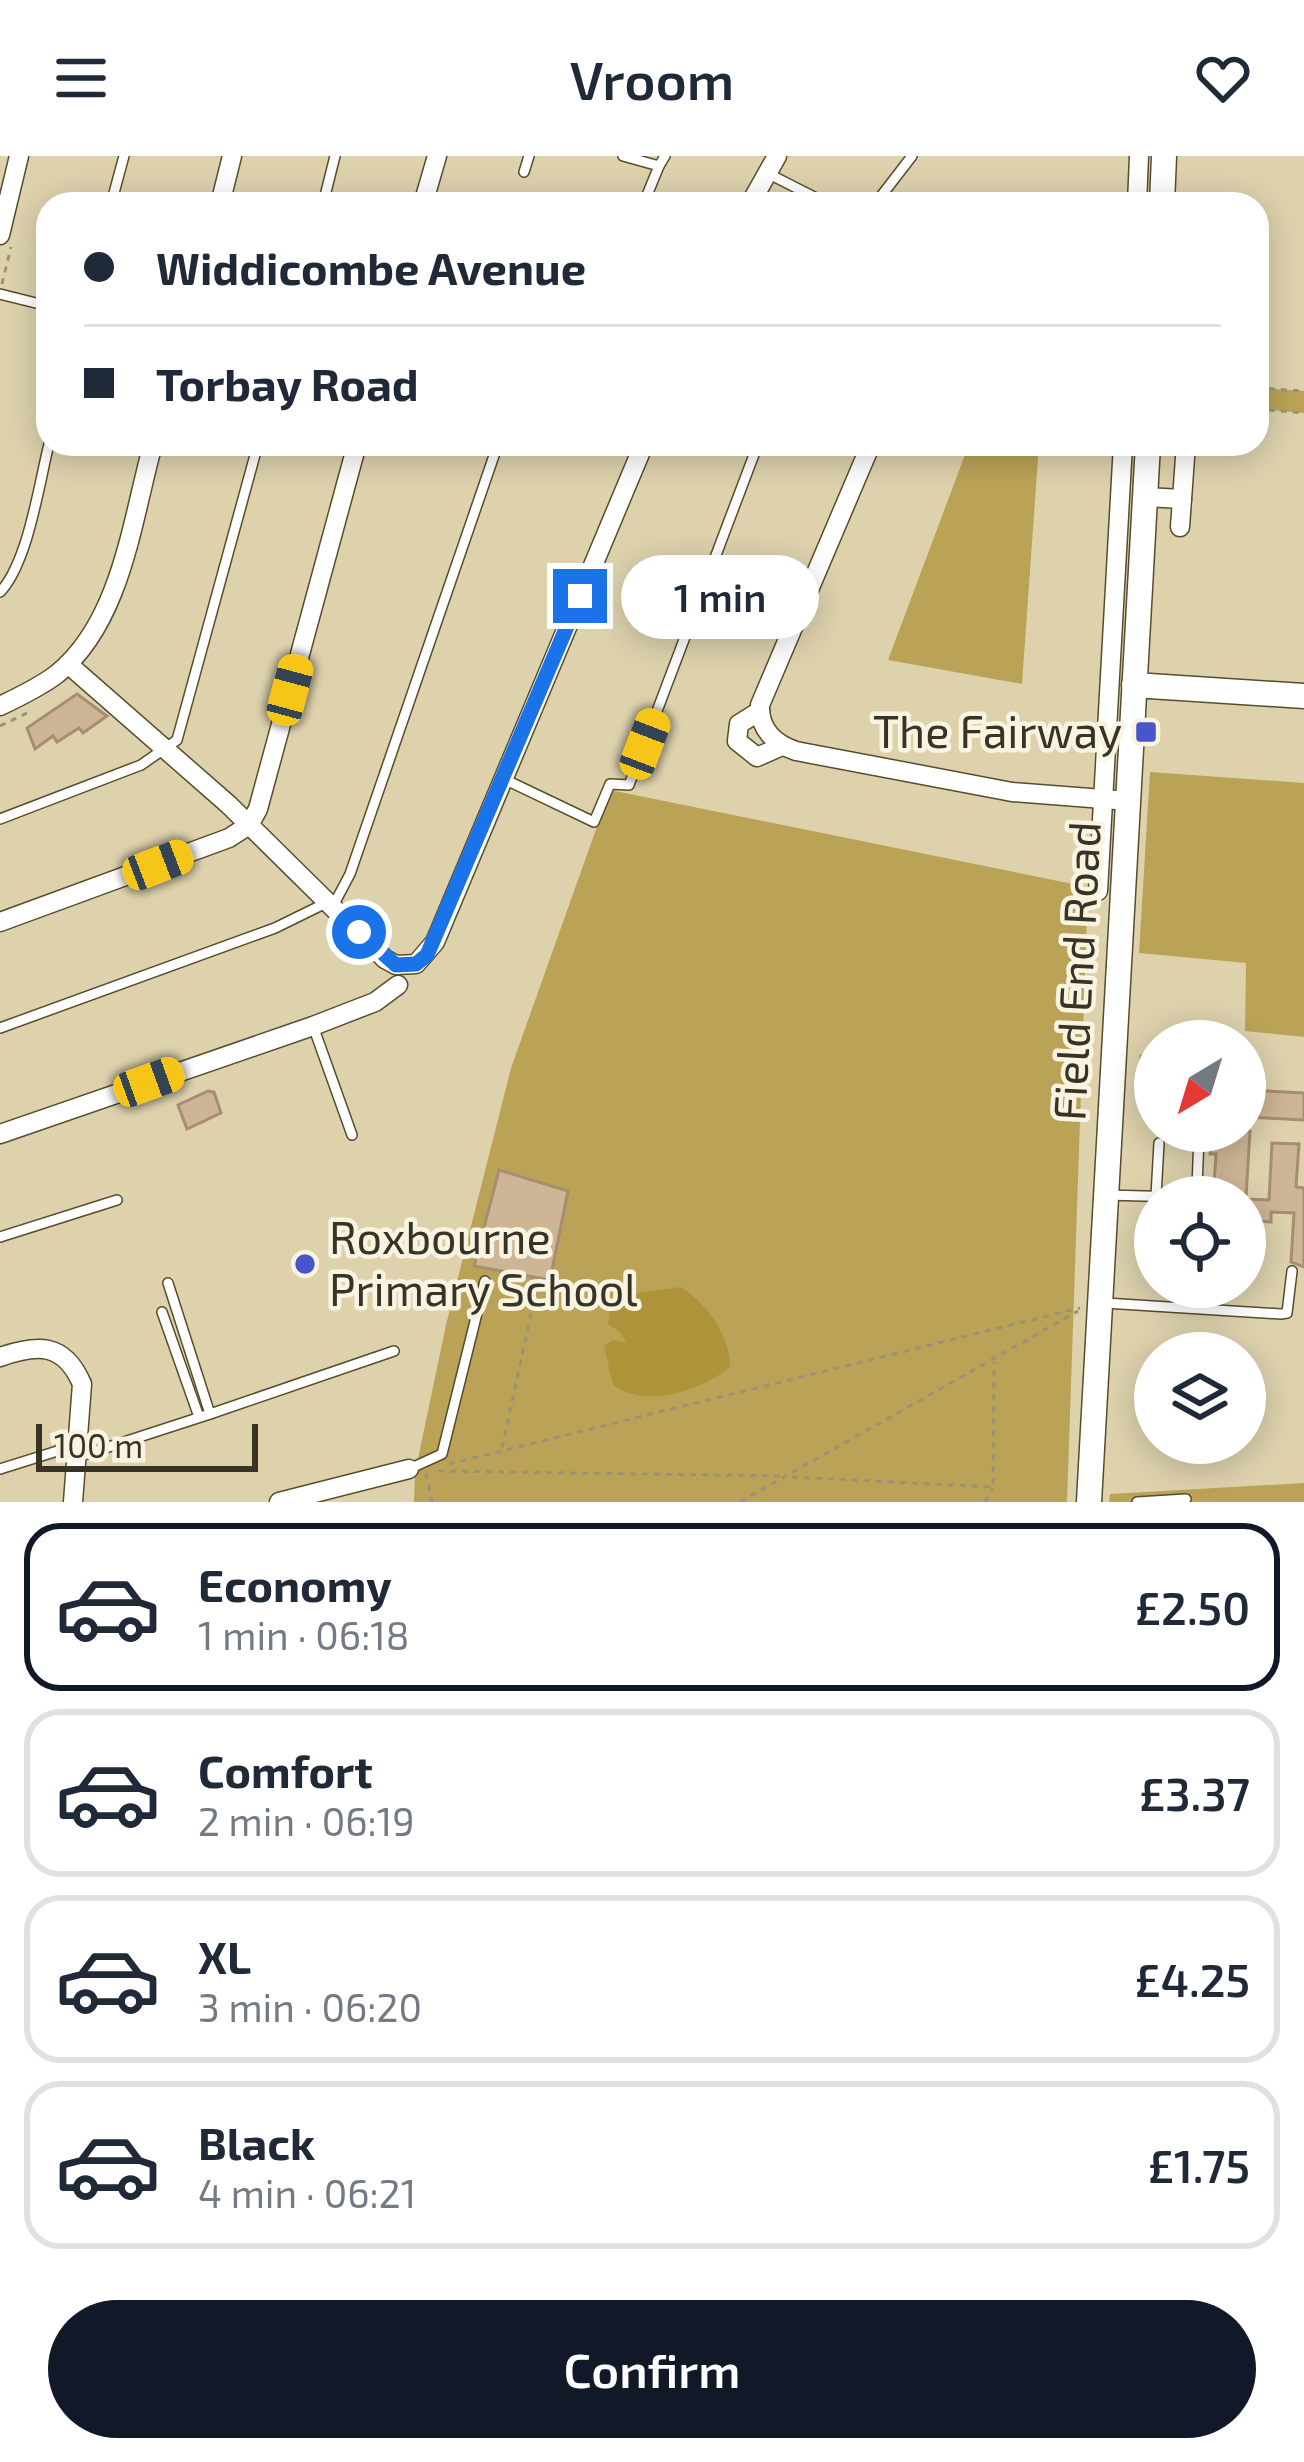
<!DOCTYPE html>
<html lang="en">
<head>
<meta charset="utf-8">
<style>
	body { margin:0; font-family:"Exo 2",sans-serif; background:#f2f2f3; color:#1f2937; height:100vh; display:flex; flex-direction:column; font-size:45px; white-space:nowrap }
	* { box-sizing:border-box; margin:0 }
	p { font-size:39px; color:#747a83 }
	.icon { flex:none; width:66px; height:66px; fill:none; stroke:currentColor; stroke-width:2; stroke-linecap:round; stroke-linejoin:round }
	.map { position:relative; height:1346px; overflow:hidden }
	.drawer { display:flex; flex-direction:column; background:#fff; flex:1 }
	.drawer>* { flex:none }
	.top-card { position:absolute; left:36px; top:36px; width:1233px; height:264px; border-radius:36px; box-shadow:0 6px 30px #0003; display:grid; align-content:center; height:264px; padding:0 48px; background:#fff }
	.needle { width:78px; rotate:218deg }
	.buttons { position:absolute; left:1134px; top:864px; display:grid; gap:24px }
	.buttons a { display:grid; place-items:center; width:132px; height:132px; border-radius:50%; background:#fff; box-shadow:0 6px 30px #0003; font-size:60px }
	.scale { position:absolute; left:36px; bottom:30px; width:222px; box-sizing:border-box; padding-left:12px; border:6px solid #383425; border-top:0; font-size:33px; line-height:42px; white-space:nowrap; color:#383425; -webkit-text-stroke:9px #f9f3e1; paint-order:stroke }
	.end { position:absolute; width:54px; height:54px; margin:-27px; border:15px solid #1a73e8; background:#fff; box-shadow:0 0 0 6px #fff }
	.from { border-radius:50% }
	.bubble { position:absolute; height:84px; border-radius:42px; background:#fff; box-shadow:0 6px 30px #0003; font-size:39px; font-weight:600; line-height:84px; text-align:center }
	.car { position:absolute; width:36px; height:72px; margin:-36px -18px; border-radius:15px; box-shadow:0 0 9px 3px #0007; background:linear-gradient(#f5c518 24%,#345 0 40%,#f5c518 0 76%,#345 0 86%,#f5c518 0) }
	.top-card b { display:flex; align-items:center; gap:42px; height:114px; font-size:45px }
	.top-card b+b { border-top:3px solid #e0e1e3 }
	.top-card i { width:30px; height:30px; background:#1f2937 }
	ul { padding:21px 0 0; list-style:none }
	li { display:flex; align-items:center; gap:36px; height:168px; margin:0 24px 18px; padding:0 24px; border:6px solid #e0e1e3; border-radius:36px }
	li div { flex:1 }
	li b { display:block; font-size:45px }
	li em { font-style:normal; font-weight:600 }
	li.active { border-color:#111827 }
	li>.icon { width:108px; height:108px; stroke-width:1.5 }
	.primary-button { display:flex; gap:24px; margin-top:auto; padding:24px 48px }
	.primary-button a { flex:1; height:138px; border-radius:72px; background:#111827; color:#fff; font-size:48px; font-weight:600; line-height:138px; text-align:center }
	header { display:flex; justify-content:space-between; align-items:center; height:156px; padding:0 48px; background:#fff; font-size:54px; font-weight:600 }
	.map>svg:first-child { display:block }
	.green { fill:#baa357 }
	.forest { fill:#ae9338 }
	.building { fill:#ceb596; stroke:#a68e71; stroke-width:3 }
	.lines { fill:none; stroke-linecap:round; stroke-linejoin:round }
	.lane-casing { stroke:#574d2c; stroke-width:12 }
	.street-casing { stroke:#574d2c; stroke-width:21 }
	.secondary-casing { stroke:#574d2c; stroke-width:27 }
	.path { stroke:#9c9377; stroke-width:3; stroke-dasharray:6 6; stroke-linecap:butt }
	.lane { stroke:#fff; stroke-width:9 }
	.street { stroke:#fff; stroke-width:18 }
	.secondary { stroke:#fff; stroke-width:24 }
	.route { stroke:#1a73e8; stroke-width:15 }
	.poi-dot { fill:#4756cb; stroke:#f9f3e1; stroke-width:4.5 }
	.labels { text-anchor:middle; stroke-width:9; stroke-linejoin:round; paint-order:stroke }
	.poi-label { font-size:45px; fill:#383425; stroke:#f9f3e1; text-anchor:end }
	.street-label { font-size:45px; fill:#383425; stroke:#f9f3e1 }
</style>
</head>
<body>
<header><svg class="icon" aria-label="menu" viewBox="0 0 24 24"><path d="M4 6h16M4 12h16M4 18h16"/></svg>Vroom<svg class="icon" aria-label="heart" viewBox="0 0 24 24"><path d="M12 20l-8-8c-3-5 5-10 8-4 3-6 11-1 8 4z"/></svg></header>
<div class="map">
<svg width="1304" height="1346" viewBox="0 0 1304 1346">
	<rect width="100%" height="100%" fill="#ded2ad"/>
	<g class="green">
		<polygon points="1257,232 1304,235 1304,257 1257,253"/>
		<polygon points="969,288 1039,288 1022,528 888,504"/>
		<polygon points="1150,616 1304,627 1304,881 1245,875 1246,807 1139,797"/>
		<polygon points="610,634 1088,731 1067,1346 414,1346 415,1317 446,1169 511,912"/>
		<polygon points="1304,1327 1304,1346 1109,1346 1110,1338"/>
	</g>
	<path class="forest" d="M681,1131C707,1148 730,1179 730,1211C700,1235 647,1253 613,1229L604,1190L613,1184L627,1187L620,1176L608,1168L610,1154L637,1137Z"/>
	<g class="building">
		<polygon points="77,538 107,560 83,577 79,572 57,586 53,580 35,593 27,572"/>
		<polygon points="1141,900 1153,901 1155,939 1139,938"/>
		<polygon points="1245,934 1304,937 1304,964 1245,961"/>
		<polygon points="208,935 214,936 221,957 187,973 178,949"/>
		<polygon points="1228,975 1250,975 1246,1041 1213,1041 1216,998 1210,998 1212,979 1227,980"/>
		<polygon points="1272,987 1299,988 1296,1031 1304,1032 1304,1111 1291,1106 1294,1057 1271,1056 1271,1066 1245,1064 1245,1043 1269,1044"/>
		<polygon points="499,1014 568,1035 550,1124 474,1110"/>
	</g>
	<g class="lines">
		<defs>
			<g id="lane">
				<polyline points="623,0 659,10 665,0"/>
				<polyline points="524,16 529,0"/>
				<polyline points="769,18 828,48"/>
				<polyline points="645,44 659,10"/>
				<polyline points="111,48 124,0"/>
				<polyline points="323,48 335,0"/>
				<polyline points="875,48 912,0"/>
				<polyline points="0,138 48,150"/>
				<path d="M0,436C28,407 39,328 49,288"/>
				<polyline points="504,623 594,666 610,628 629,629 755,296"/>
				<polyline points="0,663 141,609 177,584 258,288"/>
				<polyline points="333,750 350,718 498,288"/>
				<polyline points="313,870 352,979"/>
				<polyline points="0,872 275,772 328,746"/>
				<polyline points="1107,1039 1179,1041"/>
				<polyline points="1156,1040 1159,987"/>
				<polyline points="1190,1041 1197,1032 1199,980"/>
				<polyline points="0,1081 117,1044"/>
				<polyline points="1105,1147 1281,1158 1287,1157 1292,1115"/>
				<polyline points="162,1156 199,1261"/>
				<polyline points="210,1258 394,1195"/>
				<polyline points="0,1313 67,1292 87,1298 210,1258 168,1127"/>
				<polyline points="409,1313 442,1298 485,1125"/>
				<polyline points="1137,1346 1186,1343"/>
			</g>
			<g id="street">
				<polyline points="220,48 232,0"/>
				<polyline points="423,48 437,0"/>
				<polyline points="750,48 777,0"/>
				<polyline points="1137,48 1139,0"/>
				<polyline points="0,79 19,0"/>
				<path d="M871,288L760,549C759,573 775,588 796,595L1012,636L1129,645"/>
				<polyline points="1145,341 1182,343 1186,288"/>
				<polyline points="1180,371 1182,343"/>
				<polyline points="68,508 229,649 385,803 396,809 416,808 435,786 644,288"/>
				<path d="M0,550C19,541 40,531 57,518C122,465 132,363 153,288"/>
				<polyline points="760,555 739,568 737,585 757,601 782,590"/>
				<polyline points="1098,735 1123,288"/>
				<polyline points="0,766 229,682 249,669 258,653 357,288"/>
				<polyline points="0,978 313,870 375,846 398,829"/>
				<path d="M0,1201C37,1188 64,1186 82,1228L73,1346"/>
				<polyline points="279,1346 409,1313"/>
			</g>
			<g id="secondary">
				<polyline points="1162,48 1164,0"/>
				<polyline points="1134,529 1304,540"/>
				<polyline points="1089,1346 1148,288"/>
			</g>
		</defs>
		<use href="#lane" class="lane-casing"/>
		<use href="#street" class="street-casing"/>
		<use href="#secondary" class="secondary-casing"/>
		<g class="path">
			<polyline points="2,128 11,91"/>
			<polyline points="1257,232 1304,235"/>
			<polyline points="1257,253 1304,257"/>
			<polyline points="0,570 27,557"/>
			<polyline points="502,1292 539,1121"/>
			<polyline points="449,1308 1080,1152"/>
			<polyline points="438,1315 782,1320"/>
			<polyline points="426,1317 432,1346"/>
			<polyline points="792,1321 993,1331 994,1206"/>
			<polyline points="740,1346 1078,1155"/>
			<polyline points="985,1346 993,1332"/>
		</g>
		<use href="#lane" class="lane"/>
		<use href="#street" class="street"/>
		<use href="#secondary" class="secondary"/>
	</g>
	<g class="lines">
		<polyline class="route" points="359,776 396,809 416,808 427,799 580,440"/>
	</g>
	<g class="poi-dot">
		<rect x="1134" y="564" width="24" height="24" rx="6"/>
		<circle cx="305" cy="1108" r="12"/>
	</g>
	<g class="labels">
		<g class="poi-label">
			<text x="1122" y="592">The Fairway</text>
			<text x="329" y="1098" text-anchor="start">Roxbourne<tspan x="329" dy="52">Primary School</tspan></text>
		</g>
		<g class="street-label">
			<text transform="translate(1077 815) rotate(-87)" y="16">Field End Road</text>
		</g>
	</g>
</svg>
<div class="buttons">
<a><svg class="needle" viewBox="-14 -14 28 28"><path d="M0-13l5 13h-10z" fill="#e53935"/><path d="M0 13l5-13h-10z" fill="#747a83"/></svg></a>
<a><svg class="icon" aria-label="locate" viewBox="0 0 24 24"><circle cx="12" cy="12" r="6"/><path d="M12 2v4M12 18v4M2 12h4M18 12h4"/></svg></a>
<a><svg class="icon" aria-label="layers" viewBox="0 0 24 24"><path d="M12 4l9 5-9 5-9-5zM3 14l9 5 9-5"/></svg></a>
</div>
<div class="scale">100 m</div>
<i class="end from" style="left:359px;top:776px"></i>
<i class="end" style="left:580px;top:440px"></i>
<div class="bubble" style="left:621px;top:399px;width:198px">1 min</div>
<i class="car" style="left:290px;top:534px;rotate:15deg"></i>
<i class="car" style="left:645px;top:588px;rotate:21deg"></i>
<i class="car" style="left:158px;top:709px;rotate:69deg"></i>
<i class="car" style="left:149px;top:926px;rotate:70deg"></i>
<div class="top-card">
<b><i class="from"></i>Widdicombe Avenue</b>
<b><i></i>Torbay Road</b>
</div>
</div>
<section class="drawer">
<ul>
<li class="active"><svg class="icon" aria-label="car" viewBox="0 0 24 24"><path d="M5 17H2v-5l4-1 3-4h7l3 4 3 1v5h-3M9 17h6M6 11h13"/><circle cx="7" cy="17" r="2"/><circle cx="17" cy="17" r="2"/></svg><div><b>Economy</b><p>1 min · 06:18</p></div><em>£2.50</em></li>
<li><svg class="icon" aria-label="car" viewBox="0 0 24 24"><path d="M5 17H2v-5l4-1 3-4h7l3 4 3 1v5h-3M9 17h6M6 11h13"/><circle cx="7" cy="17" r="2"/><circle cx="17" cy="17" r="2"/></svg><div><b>Comfort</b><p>2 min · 06:19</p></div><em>£3.37</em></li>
<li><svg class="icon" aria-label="car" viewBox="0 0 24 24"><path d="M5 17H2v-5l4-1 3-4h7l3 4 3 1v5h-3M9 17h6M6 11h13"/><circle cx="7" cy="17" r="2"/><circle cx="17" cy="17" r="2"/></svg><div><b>XL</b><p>3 min · 06:20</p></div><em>£4.25</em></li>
<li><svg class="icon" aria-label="car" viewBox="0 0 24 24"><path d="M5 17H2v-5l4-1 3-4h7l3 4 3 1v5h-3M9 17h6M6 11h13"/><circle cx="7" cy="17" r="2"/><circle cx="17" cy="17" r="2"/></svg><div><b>Black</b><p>4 min · 06:21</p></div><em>£1.75</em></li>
</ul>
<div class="primary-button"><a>Confirm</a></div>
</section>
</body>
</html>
